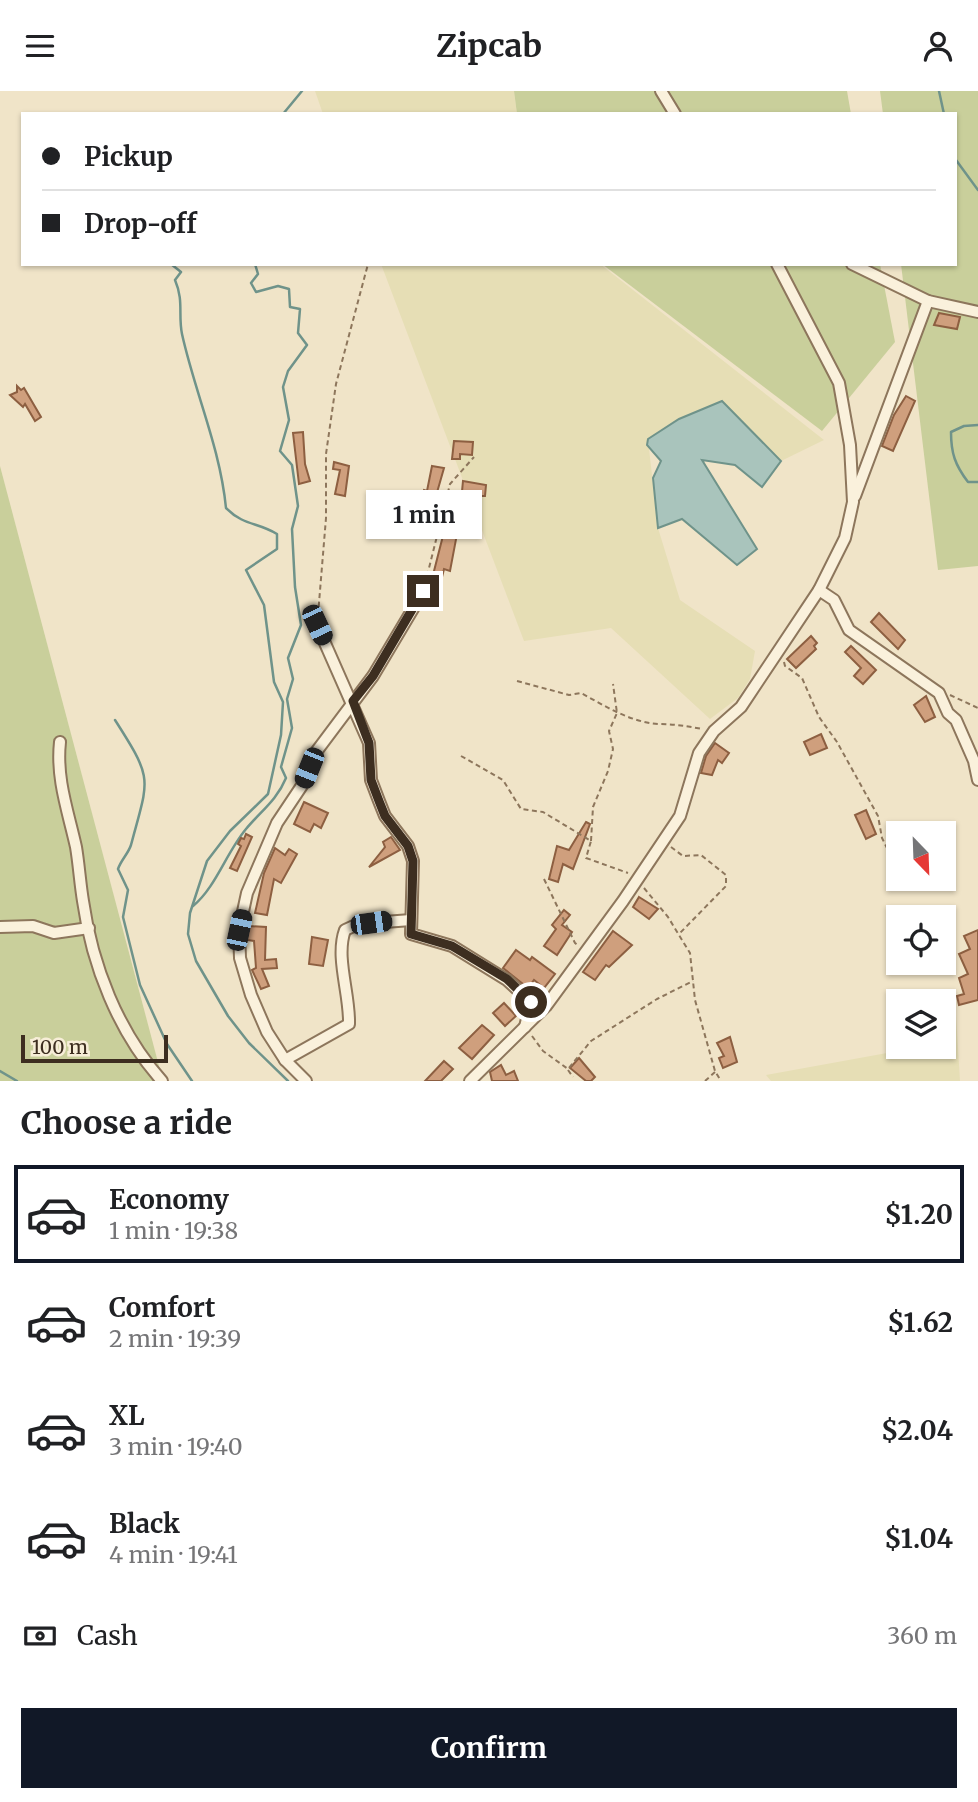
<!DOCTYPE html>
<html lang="en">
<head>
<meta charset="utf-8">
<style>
	body { margin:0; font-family:Merriweather,serif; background:#f2f2f2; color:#202124; height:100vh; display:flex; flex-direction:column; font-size:26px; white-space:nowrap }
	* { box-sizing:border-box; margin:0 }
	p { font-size:23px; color:#757577 }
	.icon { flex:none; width:38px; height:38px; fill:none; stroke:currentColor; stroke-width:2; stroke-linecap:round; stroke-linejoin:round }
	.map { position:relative; height:990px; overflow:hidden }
	.side { display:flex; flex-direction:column; background:#fff; flex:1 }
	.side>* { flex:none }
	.hud { position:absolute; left:21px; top:21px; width:936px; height:154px; border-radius:0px; box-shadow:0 2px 5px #0004; display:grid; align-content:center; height:154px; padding:0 21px; background:#fff }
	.needle { width:46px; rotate:157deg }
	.buttons { position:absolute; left:886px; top:730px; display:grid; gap:14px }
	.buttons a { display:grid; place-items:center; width:70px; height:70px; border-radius:0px; background:#fff; box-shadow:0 2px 5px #0004; font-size:35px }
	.scale { position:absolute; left:21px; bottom:18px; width:147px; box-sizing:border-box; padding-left:7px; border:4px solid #3d2e20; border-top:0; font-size:19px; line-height:24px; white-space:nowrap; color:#3d2e20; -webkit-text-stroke:5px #f7eed8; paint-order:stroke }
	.end { position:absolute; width:32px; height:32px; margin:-16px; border:9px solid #3d2e20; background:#fff; box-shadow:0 0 0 4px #fff }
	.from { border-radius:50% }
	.bubble { position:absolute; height:49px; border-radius:0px; background:#fff; box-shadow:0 2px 5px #0004; font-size:23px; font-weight:700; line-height:49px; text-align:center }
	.car { position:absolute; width:21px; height:42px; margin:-21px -10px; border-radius:9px; box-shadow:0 0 5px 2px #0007; background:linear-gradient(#222 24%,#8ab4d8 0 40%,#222 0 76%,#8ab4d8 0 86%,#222 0) }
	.hud b { display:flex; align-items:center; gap:24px; height:66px; font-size:26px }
	.hud b+b { border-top:2px solid #e0e0e0 }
	.hud i { width:18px; height:18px; background:#202124 }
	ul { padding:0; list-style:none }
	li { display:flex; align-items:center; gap:21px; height:98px; margin:0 14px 10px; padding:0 7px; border:4px solid transparent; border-radius:0px }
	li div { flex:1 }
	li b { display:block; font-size:26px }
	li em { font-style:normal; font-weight:700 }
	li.on { border-color:#111827 }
	li>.icon { width:63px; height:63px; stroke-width:1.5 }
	h2 { padding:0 21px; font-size:32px; line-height:84px }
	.pay { display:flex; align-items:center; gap:18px; height:77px; padding:0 21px; font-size:26px }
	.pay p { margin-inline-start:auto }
	.primary-button { display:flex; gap:14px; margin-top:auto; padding:14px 21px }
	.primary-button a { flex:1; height:80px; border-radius:0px; background:#111827; color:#fff; font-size:28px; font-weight:700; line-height:80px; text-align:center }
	header { display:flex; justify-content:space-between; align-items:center; height:91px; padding:0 21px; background:#fff; font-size:32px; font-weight:700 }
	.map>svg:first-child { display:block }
	.farmland { fill:#e6deb5 }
	.green { fill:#c9cf9b }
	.water { fill:#a9c4bc; stroke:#6f938a; stroke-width:2 }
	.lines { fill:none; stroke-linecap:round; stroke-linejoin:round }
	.stream { stroke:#6f938a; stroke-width:2.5 }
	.building { fill:#cf9f7d; stroke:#8d5f41; stroke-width:2 }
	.minor-casing { stroke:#8d765c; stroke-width:14 }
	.path { stroke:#8d765c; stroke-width:2; stroke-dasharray:5 3.5; stroke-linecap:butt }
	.minor { stroke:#faf1dc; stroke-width:10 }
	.route { stroke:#3d2e20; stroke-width:9 }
</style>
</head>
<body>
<header><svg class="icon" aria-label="menu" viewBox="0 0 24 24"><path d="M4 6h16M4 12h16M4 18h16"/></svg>Zipcab<svg class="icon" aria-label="person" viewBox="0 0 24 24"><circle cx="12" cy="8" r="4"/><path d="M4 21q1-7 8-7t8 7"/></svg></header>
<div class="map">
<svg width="978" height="990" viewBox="0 0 978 990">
	<rect width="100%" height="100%" fill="#f0e4c8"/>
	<g class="farmland">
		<polygon points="315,0 514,0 517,23 323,23"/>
		<polygon points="381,173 600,173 824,349 781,370 722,310 679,328 648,349 658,437 680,509 755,560 750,588 738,607 710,628 611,537 524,550"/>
		<polygon points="955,907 960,990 771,990 766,984 887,962 904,956 943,956 943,910 930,910"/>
	</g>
	<g class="green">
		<polygon points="514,0 847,0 851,23 517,23"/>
		<polygon points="880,0 978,0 978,475 938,479 901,173 956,173 956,23 883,23"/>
		<polygon points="602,173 880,173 895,251 822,340"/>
		<polygon points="0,375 163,990 0,990"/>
	</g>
	<polygon class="water" points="722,310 781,370 762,396 735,374 702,369 757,458 737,474 682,428 658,437 653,387 661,370 647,354 648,348 679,328"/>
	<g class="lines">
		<g class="stream">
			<polyline points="939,0 944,23"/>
			<polyline points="283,23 302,0"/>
			<polyline points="956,69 978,99"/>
			<path d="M171,173L181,181L175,189C184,210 178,223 182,243C195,302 220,356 226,417C244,435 257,431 277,443V458L246,479L264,514L274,591L283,611L281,644L268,703L230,740L207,770L190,822L188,843L196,870L228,925L249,952L288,990"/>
			<path d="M978,334L964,335L951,341C951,362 955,374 968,391H978"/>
			<path d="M115,629C154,690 149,686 131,754C128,763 121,769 118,778L128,799L123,826L140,894L167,953L192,990"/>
			<path d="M193,815C216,796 226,762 246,738C261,720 277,709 286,687L281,676L292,637L287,608L293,588L288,567L301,534L295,496L292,438L298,415L292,374L280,360L289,329L283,296L288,280L307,254L298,242L300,218L290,216L289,198L278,195L256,201L251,192L258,183L255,173"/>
			<polyline points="0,980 17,990"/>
		</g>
	</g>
	<g class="building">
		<polygon points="939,222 960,226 957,238 934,234"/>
		<polygon points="17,295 21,299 24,297 41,326 35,330 25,313 23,316 10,304 17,301"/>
		<polygon points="906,305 915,310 893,360 882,355 894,324"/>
		<polygon points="303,341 305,373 310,390 299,393 293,342"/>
		<polygon points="454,350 473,351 472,364 460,363 460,368 452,368"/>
		<polygon points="334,371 349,375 345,405 335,403 340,379 333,378"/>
		<polygon points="432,375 444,377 434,412 421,407 424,399 427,400"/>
		<polygon points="463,390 486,394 485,405 477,405 474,414 461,411"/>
		<polygon points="447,429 457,431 454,442 457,443 450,480 444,478 442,486 433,484"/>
		<polygon points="879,522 905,549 898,558 871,531"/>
		<polygon points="811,545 817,552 814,555 816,558 796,577 787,568"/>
		<polygon points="851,555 876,579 863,593 854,585 861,577 845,561"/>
		<polygon points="926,605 935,626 925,631 914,614"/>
		<polygon points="821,643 827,657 810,664 804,651"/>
		<polygon points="715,652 729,662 722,672 718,669 712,684 701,682 706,665"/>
		<polygon points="304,711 328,722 321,737 314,733 310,741 294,733"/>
		<polygon points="866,719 876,743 866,748 855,724"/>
		<polygon points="586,731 590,733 573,778 563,773 558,791 549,788 557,755 569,759"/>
		<polygon points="246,743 252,746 237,780 230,777 241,755 238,753 241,747 244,748"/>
		<polygon points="391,746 400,759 369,776 385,756 383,751"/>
		<polygon points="275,757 285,764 289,758 297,763 281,792 274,788 267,824 255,822 264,782"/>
		<polygon points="639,806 658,818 649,828 633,816"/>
		<polygon points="564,819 570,824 562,834 572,841 557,864 544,855 556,838 552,834"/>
		<polygon points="248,835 266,836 265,869 276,868 277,877 262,878 269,895 261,898 252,879 256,877 254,850 247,849"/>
		<polygon points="978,839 978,909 959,914 957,905 964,903 959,887 968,883 959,863 970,858 964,845"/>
		<polygon points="613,840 632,854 609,876 606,874 595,889 583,881"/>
		<polygon points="312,846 328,849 323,875 309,873"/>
		<polygon points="516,859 530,869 532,866 555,883 544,897 534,889 528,897 503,877"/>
		<polygon points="504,912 516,925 505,935 493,922"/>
		<polygon points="482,934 494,944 472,968 459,957"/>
		<polygon points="730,946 737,971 723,977 719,967 724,965 717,952"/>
		<polygon points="579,967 595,986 591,990 586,990 570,977"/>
		<polygon points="444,970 453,978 441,990 425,990"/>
		<polygon points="501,974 506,984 514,980 518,990 492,990 490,981"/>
	</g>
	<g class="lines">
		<defs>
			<g id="minor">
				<polyline points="661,0 675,23"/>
				<polyline points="852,173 928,210 978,221"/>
				<polyline points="855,405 928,210"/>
				<polyline points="819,499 834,509 849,539 939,602 948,622 956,629 974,670 978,689"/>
				<polyline points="317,534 369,652 371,689 379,710 385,725 408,755 413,770 411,843 452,855 507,889 531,911 525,936"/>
				<path d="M60,651C56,688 68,720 76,756C79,774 80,792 83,810C92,874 118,941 162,990"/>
				<polyline points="0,836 33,835 54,842 89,837"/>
				<path d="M285,969L349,933C350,903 335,866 345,839L358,833L411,829"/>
				<polyline points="306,990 285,969 267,941 251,904 240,867 239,839 247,802 277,732 303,693 316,661 373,585 423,501"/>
				<polyline points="470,990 546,915 623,810 680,725 699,662 714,640 741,616 819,499 845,447 853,411 850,354 839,292 777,173"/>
			</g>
		</defs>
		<use href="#minor" class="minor-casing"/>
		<g class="path">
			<polyline points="425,493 450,393 474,366"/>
			<polyline points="318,524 326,427 326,363 336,293 368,173"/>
			<polyline points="784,571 785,575 802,587 819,626 837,651 878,725 882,747 891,765"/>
			<path d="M517,590L569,604L581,602C605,615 630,631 658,633C673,633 687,635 702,638"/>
			<polyline points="950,604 978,617"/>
			<polyline points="461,665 503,689 521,718 543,721 591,750 586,767 628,782"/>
			<polyline points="591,750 593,716 608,680 613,658 609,640 617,622 613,593"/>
			<polyline points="671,756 683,765 701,764 726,784 726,795 680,842"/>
			<polyline points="544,788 575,852 579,855"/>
			<polyline points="644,797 668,826 690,862 695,909 715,980 721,990"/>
			<polyline points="532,945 543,960 568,978 591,950 657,908 693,890"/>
			<polyline points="568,979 573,986"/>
			<polyline points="705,990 715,981"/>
		</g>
		<use href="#minor" class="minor"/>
	</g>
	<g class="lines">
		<polyline class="route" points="423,500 373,585 353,610 369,652 371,689 379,710 385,725 408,755 413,770 411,843 452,855 507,888 531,911"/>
	</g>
</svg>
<div class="buttons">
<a><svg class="needle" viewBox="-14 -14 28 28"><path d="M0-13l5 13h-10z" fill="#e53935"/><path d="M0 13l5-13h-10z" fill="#757577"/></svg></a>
<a><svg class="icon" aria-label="locate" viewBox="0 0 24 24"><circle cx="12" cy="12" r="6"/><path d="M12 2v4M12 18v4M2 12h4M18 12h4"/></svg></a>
<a><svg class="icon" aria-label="layers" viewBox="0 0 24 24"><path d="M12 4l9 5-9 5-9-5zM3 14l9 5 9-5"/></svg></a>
</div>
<div class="scale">100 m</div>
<i class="end from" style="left:531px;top:911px"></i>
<i class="end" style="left:423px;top:500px"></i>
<div class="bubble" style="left:366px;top:399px;width:116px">1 min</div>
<i class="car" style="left:317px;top:534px;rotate:155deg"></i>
<i class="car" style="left:309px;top:677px;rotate:202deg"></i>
<i class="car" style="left:371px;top:832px;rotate:82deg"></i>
<i class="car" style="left:239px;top:839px;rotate:12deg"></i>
<div class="hud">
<b><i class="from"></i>Pickup</b>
<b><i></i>Drop-off</b>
</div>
</div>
<section class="side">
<h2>Choose a ride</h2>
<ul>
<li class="on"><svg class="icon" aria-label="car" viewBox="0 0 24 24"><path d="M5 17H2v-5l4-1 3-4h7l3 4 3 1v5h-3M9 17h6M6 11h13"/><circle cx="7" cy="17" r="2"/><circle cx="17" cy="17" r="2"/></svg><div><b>Economy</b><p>1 min · 19:38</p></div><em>$1.20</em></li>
<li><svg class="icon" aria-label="car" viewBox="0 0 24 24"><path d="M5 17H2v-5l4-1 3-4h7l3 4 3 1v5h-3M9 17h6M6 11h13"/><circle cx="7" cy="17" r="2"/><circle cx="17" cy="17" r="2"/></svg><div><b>Comfort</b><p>2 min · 19:39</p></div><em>$1.62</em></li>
<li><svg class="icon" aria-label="car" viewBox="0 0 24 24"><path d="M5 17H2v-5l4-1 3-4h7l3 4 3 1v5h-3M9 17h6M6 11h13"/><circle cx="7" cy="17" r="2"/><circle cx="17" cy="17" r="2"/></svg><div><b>XL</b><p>3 min · 19:40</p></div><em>$2.04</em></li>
<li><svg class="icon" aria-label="car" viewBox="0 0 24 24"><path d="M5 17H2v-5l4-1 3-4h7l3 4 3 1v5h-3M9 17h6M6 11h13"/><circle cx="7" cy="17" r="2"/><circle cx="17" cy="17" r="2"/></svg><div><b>Black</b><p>4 min · 19:41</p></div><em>$1.04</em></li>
</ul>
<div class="pay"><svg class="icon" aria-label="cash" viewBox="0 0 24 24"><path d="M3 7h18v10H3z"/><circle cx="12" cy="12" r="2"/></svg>Cash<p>360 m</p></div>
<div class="primary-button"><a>Confirm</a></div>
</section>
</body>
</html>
